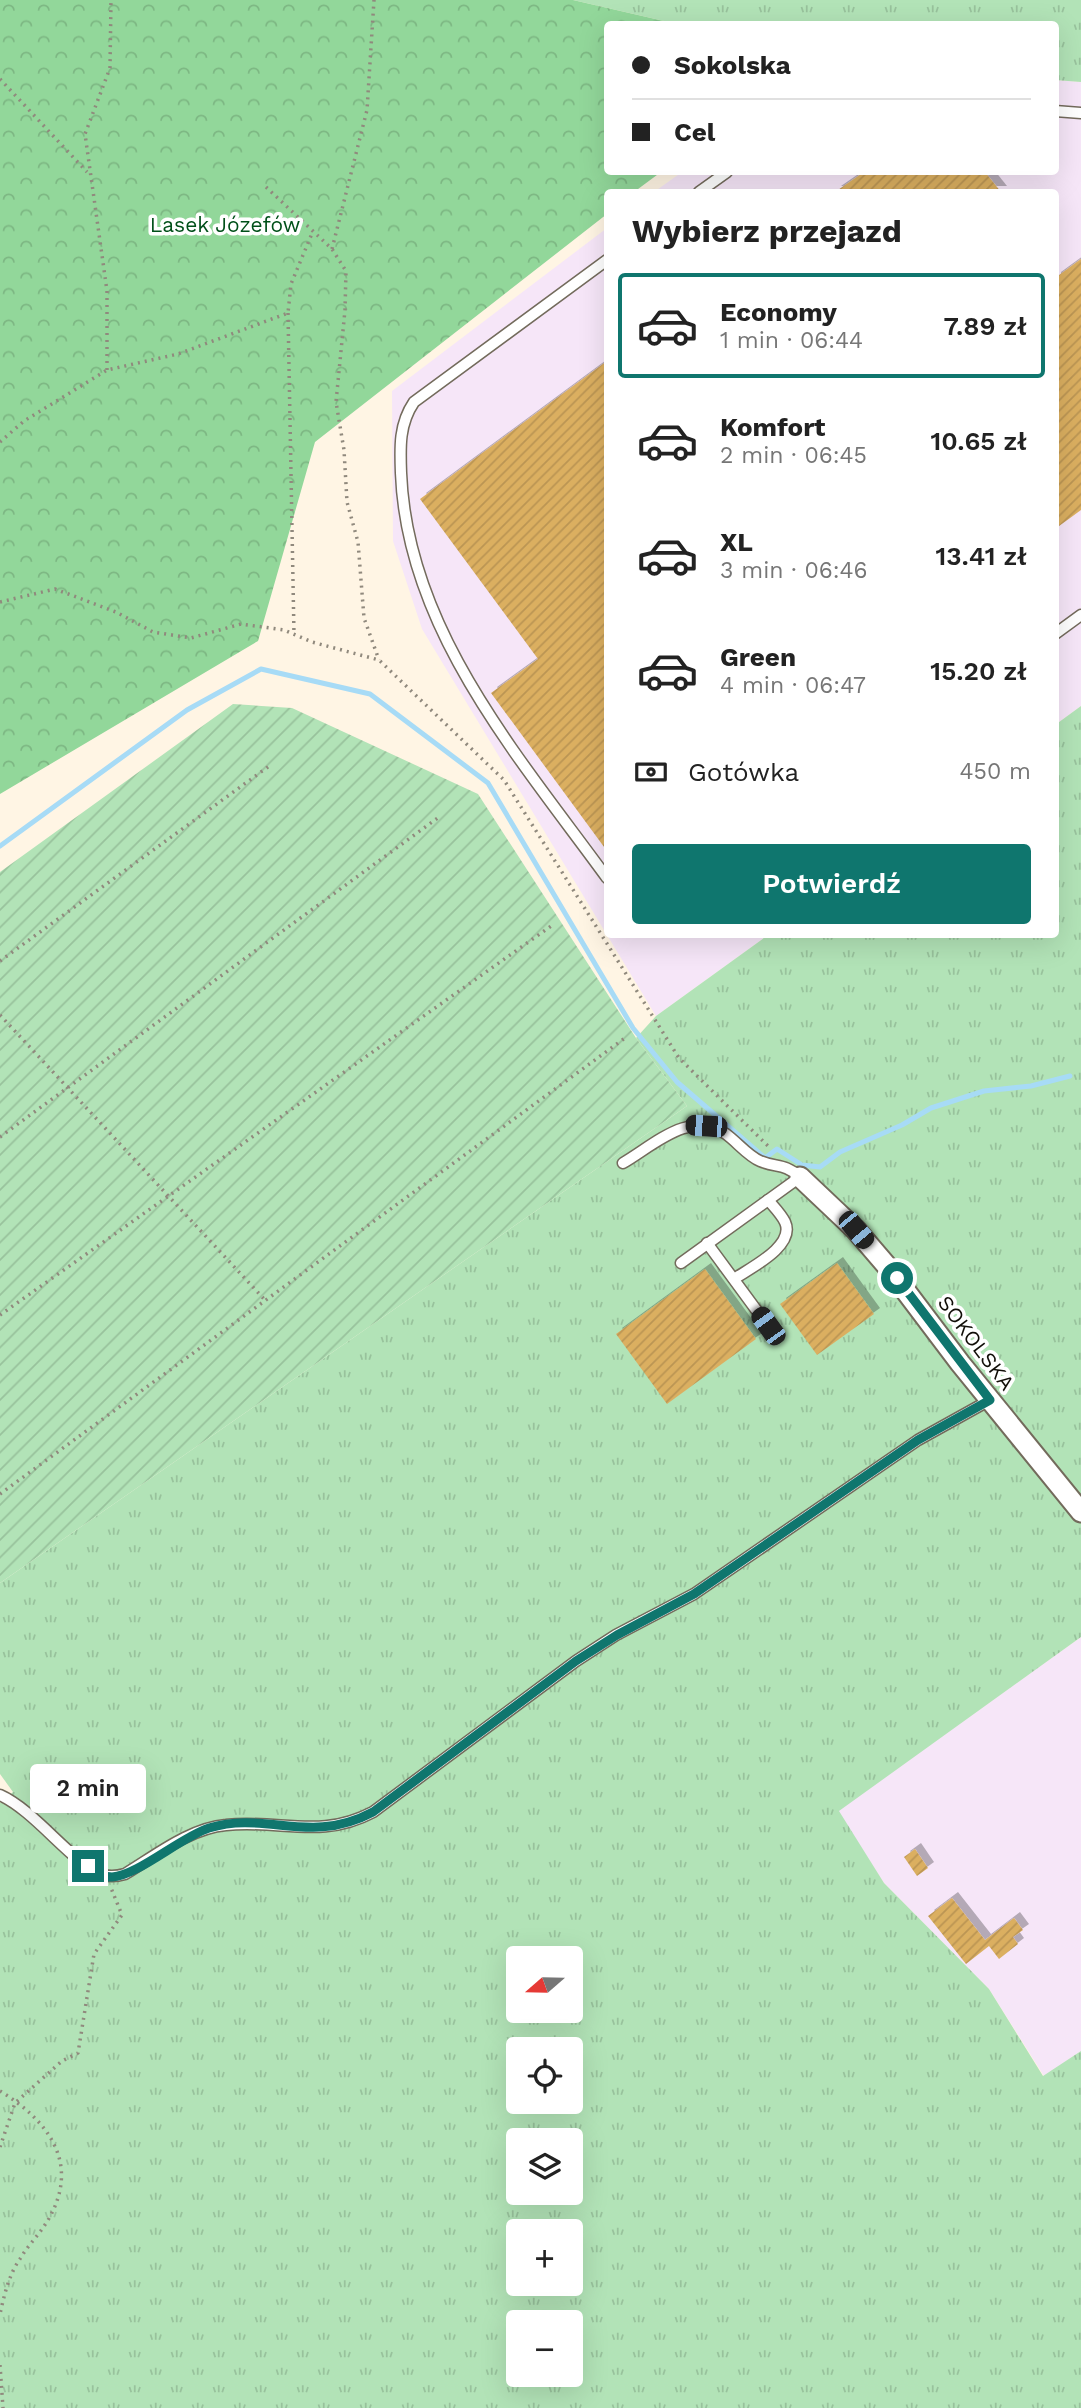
<!DOCTYPE html>
<html lang="pl">
<head>
<meta charset="utf-8">
<style>
	body { margin:0; font-family:"Work Sans",sans-serif; background:#f2f2f2; color:#222; height:100vh; display:flex; flex-direction:column; font-size:26px; white-space:nowrap }
	* { box-sizing:border-box; margin:0 }
	p { font-size:23px; color:#767676 }
	.icon { flex:none; width:38px; height:38px; fill:none; stroke:currentColor; stroke-width:2; stroke-linecap:round; stroke-linejoin:round }
	.map { position:relative; flex:1; overflow:hidden }
	.drawer { position:absolute; left:604px; top:189px; width:455px; height:749px; display:flex; flex-direction:column; background:#fff; border-radius:7px; box-shadow:0 7px 28px #0002 }
	.drawer>* { flex:none }
	.banner { position:absolute; left:604px; top:21px; width:455px; height:154px; border-radius:7px; box-shadow:0 7px 28px #0002; display:grid; align-content:center; height:154px; padding:0 28px; background:#fff }
	.needle { width:46px; rotate:250deg }
	.fabs { position:absolute; left:506px; top:1946px; display:grid; gap:14px }
	.fabs a { display:grid; place-items:center; width:77px; height:77px; border-radius:7px; background:#fff; box-shadow:0 7px 28px #0002; font-size:35px }
	.end { position:absolute; width:32px; height:32px; margin:-16px; border:9px solid #0f766e; background:#fff; box-shadow:0 0 0 4px #fff }
	.from { border-radius:50% }
	.bubble { position:absolute; height:49px; border-radius:7px; background:#fff; box-shadow:0 7px 28px #0002; font-size:23px; font-weight:600; line-height:49px; text-align:center }
	.car { position:absolute; width:21px; height:42px; margin:-21px -10px; border-radius:9px; box-shadow:0 0 5px 2px #0007; background:linear-gradient(#222 24%,#8ab4d8 0 40%,#222 0 76%,#8ab4d8 0 86%,#222 0) }
	.banner b { display:flex; align-items:center; gap:24px; height:66px; font-size:26px }
	.banner b+b { border-top:2px solid #e0e0e0 }
	.banner i { width:18px; height:18px; background:#222 }
	ul { padding:0; list-style:none }
	li { display:flex; align-items:center; gap:21px; height:105px; margin:0 14px 10px; padding:0 14px; border:4px solid transparent; border-radius:7px }
	li div { flex:1 }
	li b { display:block; font-size:26px }
	li em { font-style:normal; font-weight:600 }
	li.on { border-color:#0f766e }
	li>.icon { width:63px; height:63px; stroke-width:1.5 }
	h2 { padding:0 28px; font-size:32px; line-height:84px }
	.pay { display:flex; align-items:center; gap:18px; height:77px; padding:0 28px; font-size:26px }
	.pay p { margin-inline-start:auto }
	.button { display:flex; gap:14px; margin-top:auto; padding:14px 28px }
	.button a { flex:1; height:80px; border-radius:7px; background:#0f766e; color:#fff; font-size:28px; font-weight:600; line-height:80px; text-align:center }
	.map>svg:first-child { display:block }
	.industrial { fill:#f6e6f8 }
	.grass { fill:url(#grass-tufts); fill-rule:evenodd }
	.forest { fill:url(#forest-crowns) }
	.garden { fill:url(#garden-furrows) }
	.lines { fill:none; stroke-linecap:round; stroke-linejoin:round }
	.stream { stroke:#a7dbf6; stroke-width:5 }
	.building { fill:url(#building-hatch); filter:url(#shadow) }
	.service-casing { stroke:#736b5c; stroke-width:13 }
	.minor-casing { stroke:#736b5c; stroke-width:23 }
	.path { stroke:#90897d; stroke-width:3.5; stroke-dasharray:2 5; stroke-linecap:butt }
	.service { stroke:#fff; stroke-width:10 }
	.minor { stroke:#fff; stroke-width:19 }
	.route { stroke:#0f766e; stroke-width:9 }
	.labels { text-anchor:middle; stroke-width:7; stroke-linejoin:round; paint-order:stroke }
	.park-label { font-size:21px; fill:#005019; stroke:#fff }
	.street-label { font-size:21px; fill:#110e08; stroke:#fff }
</style>
</head>
<body>
<div class="map">
<svg width="1081" height="2408" viewBox="0 0 1081 2408">
	<defs>
		<pattern id="grass-tufts" width="24" height="20" patternUnits="userSpaceOnUse" patternTransform="scale(1.75)"><rect width="24" height="20" fill="#b2e3b7"/><path d="M3 7l-1-3M5 7V3M7 7l1-3M15 17l-1-3M17 17v-4M19 17l1-3" fill="none" stroke="#98c29c"/></pattern>
		<pattern id="forest-crowns" width="20" height="18" patternUnits="userSpaceOnUse" patternTransform="scale(1.75)"><rect width="20" height="18" fill="#92d79a"/><path d="M2 6a3 3 0 1 1 6 0M12 15a3 3 0 1 1 6 0" fill="none" stroke="#7db783"/></pattern>
		<pattern id="garden-furrows" width="10" height="10" patternUnits="userSpaceOnUse" patternTransform="scale(1.75)"><rect width="10" height="10" fill="#b2e3b7"/><path d="M-1 1l2-2M0 10L10 0M9 11l2-2" fill="none" stroke="#98c29c"/></pattern>
		<pattern id="building-hatch" width="6" height="6" patternUnits="userSpaceOnUse" patternTransform="scale(1.75)"><rect width="6" height="6" fill="#dbaf61"/><path d="M-1 1l2-2M0 6l6-6M5 7l2-2" fill="none" stroke="#bb9553"/></pattern>
		<filter id="shadow"><feDropShadow dx="6" dy="-6" stdDeviation="0" flood-color="#0004"/></filter>
	</defs>
	<rect width="100%" height="100%" fill="#fff5e4"/>
	<g class="industrial">
		<polygon points="1055,80 1081,82 1081,706 1055,725 1055,192 654,192 682,172 1055,172"/>
		<polygon points="607,228 607,934 768,935 656,1016 422,629 393,541 392,391"/>
		<polygon points="1081,1637 1081,2051 1044,2076 989,1989 884,1883 838,1811"/>
	</g>
	<g class="grass">
		<polygon points="573,0 1081,0 1081,82 1055,80 1055,24 677,24"/>
		<path d="M1081,706V1637L839,1811L884,1883L989,1989L1043,2076L1081,2051V2408H0V1803L13,1792L0,1774V1583L687,1106L636,1038L656,1016L768,935L1055,934V725ZM518,1958H570V2011H518ZM518,2049H570V2102H518ZM518,2140H570V2193H518ZM518,2231H570V2284H518ZM518,2322H570V2375H518Z"/>
	</g>
	<polygon class="forest" points="0,0 573,0 677,24 607,24 607,172 661,172 634,192 607,192 607,214 315,442 258,641 0,794"/>
	<polygon class="garden" points="233,704 292,708 478,794 636,1038 687,1106 0,1583 0,872"/>
	<g class="lines">
		<polyline class="stream" points="0,846 187,710 261,669 370,694 488,783 633,1028 677,1082 765,1158 777,1149 802,1165 820,1167 840,1152 902,1125 931,1108 984,1091 1031,1086 1070,1076"/>
	</g>
	<g class="building">
		<polygon points="864,172 985,172 1001,192 835,192"/>
		<polygon points="1081,259 1081,510 1055,529 1055,278"/>
		<polygon points="607,361 607,851 491,693 538,659 420,499"/>
		<polygon points="837,1263 874,1314 817,1355 780,1304"/>
		<polygon points="705,1269 756,1339 667,1404 616,1334"/>
		<polygon points="915,1849 928,1868 917,1876 904,1857"/>
		<polygon points="952,1898 985,1940 1014,1918 1023,1930 1013,1937 1018,1944 999,1959 989,1946 966,1964 928,1916"/>
	</g>
	<g class="lines">
		<defs>
			<g id="service">
				<polyline points="1055,111 1081,113"/>
				<polyline points="699,192 727,172"/>
				<path d="M607,260L414,402C399,424 400,447 401,473C407,630 519,757 607,878"/>
				<polyline points="1055,634 1081,615"/>
				<path d="M623,1163C654,1145 690,1109 726,1134C737,1142 748,1156 760,1161C777,1168 784,1163 800,1177L681,1263"/>
				<polyline points="707,1243 768,1326"/>
				<path d="M734,1279C750,1268 796,1246 785,1222C781,1214 774,1207 768,1200"/>
				<path d="M0,1795C36,1811 74,1866 104,1875C111,1877 118,1876 125,1874C155,1856 190,1828 226,1825C281,1819 320,1840 373,1812L576,1661L616,1635L694,1594L918,1440L990,1400"/>
			</g>
			<polyline id="minor" points="800,1177 856,1230 886,1265 960,1363 1081,1512"/>
		</defs>
		<use href="#service" class="service-casing"/>
		<use href="#minor" class="minor-casing"/>
		<g class="path">
			<polyline points="0,79 87,172"/>
			<polyline points="266,187 332,249 346,271 345,310 336,402 344,450 347,502 358,542 364,618 379,660"/>
			<polyline points="332,249 367,110 374,0"/>
			<polyline points="288,313 294,635"/>
			<polyline points="107,370 107,291 85,134 110,68 111,0"/>
			<polyline points="0,442 24,421 107,370 178,354 288,313 291,284 313,231"/>
			<polyline points="0,602 55,589 116,612 153,632 191,638 241,624 284,630 312,642 379,660 504,780 679,1058 771,1149"/>
			<polyline points="0,961 272,764"/>
			<polyline points="0,1015 265,1300"/>
			<polyline points="0,1137 439,817"/>
			<polyline points="0,1315 554,924"/>
			<polyline points="0,1494 625,1038"/>
			<path d="M0,2091C49,2121 81,2164 48,2220C40,2234 28,2245 20,2259C9,2274 4,2296 0,2314"/>
			<polyline points="0,2147 15,2103 62,2061 78,2053 94,1954 122,1915 111,1888"/>
			<polyline points="0,2365 3,2408"/>
		</g>
		<use href="#service" class="service"/>
		<use href="#minor" class="minor"/>
	</g>
	<g class="lines">
		<path class="route" d="M88,1866C95,1871 103,1877 112,1877C137,1876 181,1837 209,1828C266,1810 309,1846 373,1812L576,1661L617,1635L694,1594L918,1440L990,1400L897,1278"/>
	</g>
	<g class="labels">
		<g class="park-label">
			<text x="225" y="232">Lasek Józefów</text>
		</g>
		<g class="street-label">
			<text transform="translate(976 1343) rotate(53)" y="7">SOKOLSKA</text>
		</g>
	</g>
</svg>
<div class="fabs">
<a><svg class="needle" viewBox="-14 -14 28 28"><path d="M0-13l5 13h-10z" fill="#e53935"/><path d="M0 13l5-13h-10z" fill="#767676"/></svg></a>
<a><svg class="icon" aria-label="locate" viewBox="0 0 24 24"><circle cx="12" cy="12" r="6"/><path d="M12 2v4M12 18v4M2 12h4M18 12h4"/></svg></a>
<a><svg class="icon" aria-label="layers" viewBox="0 0 24 24"><path d="M12 4l9 5-9 5-9-5zM3 14l9 5 9-5"/></svg></a>
<a>+</a>
<a>−</a>
</div>
<i class="end from" style="left:897px;top:1278px"></i>
<i class="end" style="left:88px;top:1866px"></i>
<div class="bubble" style="left:30px;top:1764px;width:116px">2 min</div>
<i class="car" style="left:706px;top:1126px;rotate:274deg"></i>
<i class="car" style="left:856px;top:1230px;rotate:140deg"></i>
<i class="car" style="left:768px;top:1326px;rotate:324deg"></i>
<div class="banner">
<b><i class="from"></i>Sokolska</b>
<b><i></i>Cel</b>
</div>
<section class="drawer">
<h2>Wybierz przejazd</h2>
<ul>
<li class="on"><svg class="icon" aria-label="car" viewBox="0 0 24 24"><path d="M5 17H2v-5l4-1 3-4h7l3 4 3 1v5h-3M9 17h6M6 11h13"/><circle cx="7" cy="17" r="2"/><circle cx="17" cy="17" r="2"/></svg><div><b>Economy</b><p>1 min · 06:44</p></div><em>7.89 zł</em></li>
<li><svg class="icon" aria-label="car" viewBox="0 0 24 24"><path d="M5 17H2v-5l4-1 3-4h7l3 4 3 1v5h-3M9 17h6M6 11h13"/><circle cx="7" cy="17" r="2"/><circle cx="17" cy="17" r="2"/></svg><div><b>Komfort</b><p>2 min · 06:45</p></div><em>10.65 zł</em></li>
<li><svg class="icon" aria-label="car" viewBox="0 0 24 24"><path d="M5 17H2v-5l4-1 3-4h7l3 4 3 1v5h-3M9 17h6M6 11h13"/><circle cx="7" cy="17" r="2"/><circle cx="17" cy="17" r="2"/></svg><div><b>XL</b><p>3 min · 06:46</p></div><em>13.41 zł</em></li>
<li><svg class="icon" aria-label="car" viewBox="0 0 24 24"><path d="M5 17H2v-5l4-1 3-4h7l3 4 3 1v5h-3M9 17h6M6 11h13"/><circle cx="7" cy="17" r="2"/><circle cx="17" cy="17" r="2"/></svg><div><b>Green</b><p>4 min · 06:47</p></div><em>15.20 zł</em></li>
</ul>
<div class="pay"><svg class="icon" aria-label="cash" viewBox="0 0 24 24"><path d="M3 7h18v10H3z"/><circle cx="12" cy="12" r="2"/></svg>Gotówka<p>450 m</p></div>
<div class="button"><a>Potwierdź</a></div>
</section>
</div>
</body>
</html>
